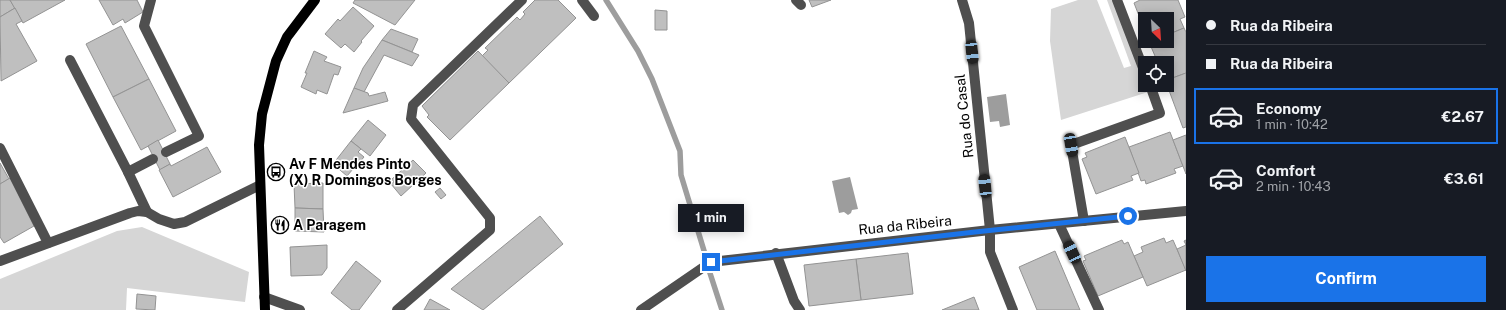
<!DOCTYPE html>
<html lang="en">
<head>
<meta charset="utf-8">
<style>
	body { margin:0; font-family:"Public Sans",sans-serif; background:#242831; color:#f1f3f6; height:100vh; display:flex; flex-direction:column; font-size:15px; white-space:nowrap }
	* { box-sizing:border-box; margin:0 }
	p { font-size:13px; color:#9ea1a6 }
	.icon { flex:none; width:22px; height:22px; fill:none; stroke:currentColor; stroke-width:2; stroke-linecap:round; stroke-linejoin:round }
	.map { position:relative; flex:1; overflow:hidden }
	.panel { display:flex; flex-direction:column; background:#171b24; width:320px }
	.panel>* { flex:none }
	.banner { display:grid; align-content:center; height:88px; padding:0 20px; background:#171b24 }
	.needle { width:26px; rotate:155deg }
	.fabs { position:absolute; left:1138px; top:12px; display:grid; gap:8px }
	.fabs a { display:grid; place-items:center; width:36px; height:36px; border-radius:0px; background:#171b24; box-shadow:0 2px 10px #0003; font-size:20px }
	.end { position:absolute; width:18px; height:18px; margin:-9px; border:5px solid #1a73e8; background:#fff; box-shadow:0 0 0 2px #fff }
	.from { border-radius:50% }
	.bubble { position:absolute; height:28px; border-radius:0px; background:#171b24; box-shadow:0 2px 10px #0003; font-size:13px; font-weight:700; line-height:28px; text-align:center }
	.car { position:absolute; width:12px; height:24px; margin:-12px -6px; border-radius:5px; box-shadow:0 0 3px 1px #0007; background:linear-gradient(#222 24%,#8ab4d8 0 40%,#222 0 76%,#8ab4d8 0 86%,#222 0) }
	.banner b { display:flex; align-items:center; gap:14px; height:38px; font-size:15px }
	.banner b+b { border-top:1px solid #363941 }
	.banner i { width:10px; height:10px; background:#f1f3f6 }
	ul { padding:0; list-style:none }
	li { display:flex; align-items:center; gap:12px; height:56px; margin:0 8px 6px; padding:0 12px; border:2px solid transparent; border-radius:0px }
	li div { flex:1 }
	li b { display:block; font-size:15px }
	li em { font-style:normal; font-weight:700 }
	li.current { border-color:#1a73e8 }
	li>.icon { width:36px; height:36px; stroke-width:1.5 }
	.cta { display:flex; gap:8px; margin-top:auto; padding:8px 20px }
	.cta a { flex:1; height:46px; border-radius:0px; background:#1a73e8; color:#fff; font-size:16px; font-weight:700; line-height:46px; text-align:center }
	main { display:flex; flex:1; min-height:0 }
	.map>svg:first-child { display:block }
	.green { fill:#d6d6d6 }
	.water { fill:#9d9d9d }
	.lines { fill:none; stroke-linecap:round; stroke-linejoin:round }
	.stream { stroke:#9d9d9d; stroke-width:5.5 }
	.building { fill:#bfbfbf; stroke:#939393 }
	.minor { stroke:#4f4f4f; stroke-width:10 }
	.major { stroke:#000; stroke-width:10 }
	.route { stroke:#1a73e8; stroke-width:5 }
	.labels { text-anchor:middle; stroke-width:3; stroke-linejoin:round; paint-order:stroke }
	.street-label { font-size:14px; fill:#000; stroke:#fff }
	.poi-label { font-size:14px; font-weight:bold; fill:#000; stroke:#fff; text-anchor:start }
</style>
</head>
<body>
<main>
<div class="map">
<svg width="1186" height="310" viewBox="0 0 1186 310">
	<rect width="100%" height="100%" fill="#fff"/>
	<g class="green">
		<polygon points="1078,0 1097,0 1124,68 1131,66 1107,0 1115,0 1148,92 1061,120 1050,41 1051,9"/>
		<polygon points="142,227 249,272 245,302 127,288 126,310 0,310 0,279 117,231"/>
	</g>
	<g class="water">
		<polygon points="1006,94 1010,125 1000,127 999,121 990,122 987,97"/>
		<polygon points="850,177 858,209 852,210 851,213 848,215 844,212 839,213 832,181"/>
	</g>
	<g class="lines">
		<g class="stream">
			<polyline points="606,0 638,51 652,79 680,151 681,175 705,254"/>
			<polyline points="708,267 722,310"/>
		</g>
	</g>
	<g class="building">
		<polygon points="0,0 10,0 15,8 0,17"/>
		<polygon points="10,0 65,0 23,23"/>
		<polygon points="99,0 137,0 143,12 125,23 123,19 113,25"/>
		<polygon points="355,0 415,0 395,25 353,3"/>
		<polygon points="535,0 558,0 576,18 509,83 482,56 488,50 485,48 517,17 520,20 525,14 523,12"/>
		<polygon points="809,0 831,0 812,7"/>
		<polygon points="1140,0 1178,0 1185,17 1180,19 1184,28 1167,35 1167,19 1145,19 1145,31 1134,3"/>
		<polygon points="353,7 374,26 361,41 362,42 354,52 345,44 341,48 325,34 338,19 340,21"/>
		<polygon points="15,8 22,21 16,24 37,61 1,81 0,17"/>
		<polygon points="655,10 667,11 667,30 655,30"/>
		<polygon points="121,26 149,79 113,97 86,44"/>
		<polygon points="1184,28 1186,32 1186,73 1167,80 1167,63 1158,63 1149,42 1167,41 1167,35"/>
		<polygon points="391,29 418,39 412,52 382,40"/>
		<polygon points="382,40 419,55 412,66 384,55 364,92 354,88 363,68"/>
		<polygon points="314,51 327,57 324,61 341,67 338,75 334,74 327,94 317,90 316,94 301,87 307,73 305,73"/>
		<polygon points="478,51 509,83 450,140 427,117 429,115 422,106"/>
		<polygon points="1186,73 1186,127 1183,128 1167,85 1167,80"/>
		<polygon points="149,79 176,131 141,150 113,97"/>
		<polygon points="354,88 368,93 369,96 385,92 388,101 343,113"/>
		<polygon points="368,120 386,135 370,156 351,141"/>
		<polygon points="1170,132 1183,166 1174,169 1176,173 1146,184 1145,180 1141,181 1129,147"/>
		<polygon points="1186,135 1186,174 1173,140"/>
		<polygon points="1125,137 1139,173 1131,176 1133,180 1096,194 1082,159 1087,157 1085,153"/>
		<polygon points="158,140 170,164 160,170 148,146"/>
		<polygon points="351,141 361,149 358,152 364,157 358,164 352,159 348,165 353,169 347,176 333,164"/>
		<polygon points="207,147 221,172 173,197 159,170 170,164 171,166"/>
		<polygon points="413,160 426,173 401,196 391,184 394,182 392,179"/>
		<polygon points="0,163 9,179 0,184"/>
		<polygon points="10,178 34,226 4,243 0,237 0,184"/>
		<polygon points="323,183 323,209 295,208 294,184"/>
		<polygon points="440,188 446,195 441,199 435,192"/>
		<polygon points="295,208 323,209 324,232 295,231"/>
		<polygon points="540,216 563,244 483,310 451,289"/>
		<polygon points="1164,238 1166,243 1173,240 1186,270 1147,286 1134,256 1143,252 1141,247"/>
		<polygon points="1122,240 1124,244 1128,242 1143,277 1098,296 1083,261 1086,260 1084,256"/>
		<polygon points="1186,240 1186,271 1177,249 1186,245 1184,241"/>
		<polygon points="327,245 327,268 322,275 291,276 290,247"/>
		<polygon points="1055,251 1080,310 1037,310 1019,267"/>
		<polygon points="908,253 913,294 861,300 856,259"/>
		<polygon points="856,259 861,300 809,306 804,265"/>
		<polygon points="356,261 381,281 359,310 352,310 331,293"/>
		<polygon points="137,294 156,296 155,310 136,309"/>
		<polygon points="974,297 979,310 942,310"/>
		<polygon points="430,299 450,310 424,310"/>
	</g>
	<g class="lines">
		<g class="minor">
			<polyline points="151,0 144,26 199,136 166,152"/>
			<polyline points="582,0 594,16"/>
			<polyline points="796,0 801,5"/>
			<polyline points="962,0 969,23 990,230 990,252 1013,310"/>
			<polyline points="1117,0 1145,73"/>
			<polyline points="70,60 128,172 147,212"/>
			<polyline points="0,148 48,243"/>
			<polyline points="128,172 153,159"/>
			<polyline points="1084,221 1071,145 1160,113 1150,85"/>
			<polyline points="1059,224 1099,310"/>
			<polyline points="776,253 794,301 800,310"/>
			<polyline points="0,261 130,213 138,211 147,212 159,219 174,224 185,222 260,185"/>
			<polyline points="264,297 300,310"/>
			<polyline points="397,310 490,230 490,218 411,119 413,105 522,0"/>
			<polyline points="641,310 711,262 990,230 1186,211"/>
		</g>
		<polyline class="major" points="265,310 259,145 262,114 276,61 287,37 315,0"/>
	</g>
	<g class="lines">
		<polyline class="route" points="711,262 975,232 1128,216"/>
	</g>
	<defs>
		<symbol id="bus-ring" viewBox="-11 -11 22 22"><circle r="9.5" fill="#fff" stroke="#000" stroke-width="1.5"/><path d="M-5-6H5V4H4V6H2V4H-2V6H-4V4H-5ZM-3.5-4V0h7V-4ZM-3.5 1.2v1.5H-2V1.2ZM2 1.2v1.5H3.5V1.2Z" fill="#000"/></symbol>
		<symbol id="restaurant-ring" viewBox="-11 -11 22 22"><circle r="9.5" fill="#fff" stroke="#000" stroke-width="1.5"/><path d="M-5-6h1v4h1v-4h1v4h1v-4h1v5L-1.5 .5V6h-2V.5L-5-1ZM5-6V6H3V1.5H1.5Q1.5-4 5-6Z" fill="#000"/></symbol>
	</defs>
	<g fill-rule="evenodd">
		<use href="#bus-ring" x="266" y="162" width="20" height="20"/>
		<use href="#restaurant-ring" x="270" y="215" width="20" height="20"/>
	</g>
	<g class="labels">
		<g class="street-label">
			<text transform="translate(964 116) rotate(-96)" y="5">Rua do Casal</text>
			<text transform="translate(905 225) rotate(-6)" y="5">Rua da Ribeira</text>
		</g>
		<g class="poi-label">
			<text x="289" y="169">Av F Mendes Pinto<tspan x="289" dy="16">(X) R Domingos Borges</tspan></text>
			<text x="293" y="230">A Paragem</text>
		</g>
	</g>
</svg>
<div class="fabs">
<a><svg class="needle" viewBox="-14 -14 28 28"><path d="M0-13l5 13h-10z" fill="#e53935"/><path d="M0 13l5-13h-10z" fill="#9ea1a6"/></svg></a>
<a><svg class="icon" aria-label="locate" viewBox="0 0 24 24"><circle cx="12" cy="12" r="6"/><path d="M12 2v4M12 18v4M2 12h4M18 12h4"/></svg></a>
</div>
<i class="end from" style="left:1128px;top:216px"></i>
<i class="end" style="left:711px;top:262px"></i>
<div class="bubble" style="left:678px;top:204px;width:66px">1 min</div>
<i class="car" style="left:972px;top:52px;rotate:174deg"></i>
<i class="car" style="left:1071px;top:145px;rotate:170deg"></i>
<i class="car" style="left:985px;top:186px;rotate:354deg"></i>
<i class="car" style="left:1072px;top:252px;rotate:335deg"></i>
</div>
<section class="panel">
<div class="banner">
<b><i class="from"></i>Rua da Ribeira</b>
<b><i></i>Rua da Ribeira</b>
</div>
<ul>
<li class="current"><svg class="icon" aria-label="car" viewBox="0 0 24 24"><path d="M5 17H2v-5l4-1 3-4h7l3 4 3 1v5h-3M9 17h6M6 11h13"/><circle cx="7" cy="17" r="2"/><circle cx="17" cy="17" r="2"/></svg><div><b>Economy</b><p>1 min · 10:42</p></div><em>€2.67</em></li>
<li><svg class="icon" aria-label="car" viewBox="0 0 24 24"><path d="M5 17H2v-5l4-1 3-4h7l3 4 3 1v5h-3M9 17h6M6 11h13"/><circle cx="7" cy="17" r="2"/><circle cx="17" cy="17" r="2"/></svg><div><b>Comfort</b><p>2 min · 10:43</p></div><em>€3.61</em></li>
</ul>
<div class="cta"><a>Confirm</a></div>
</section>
</main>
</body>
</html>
